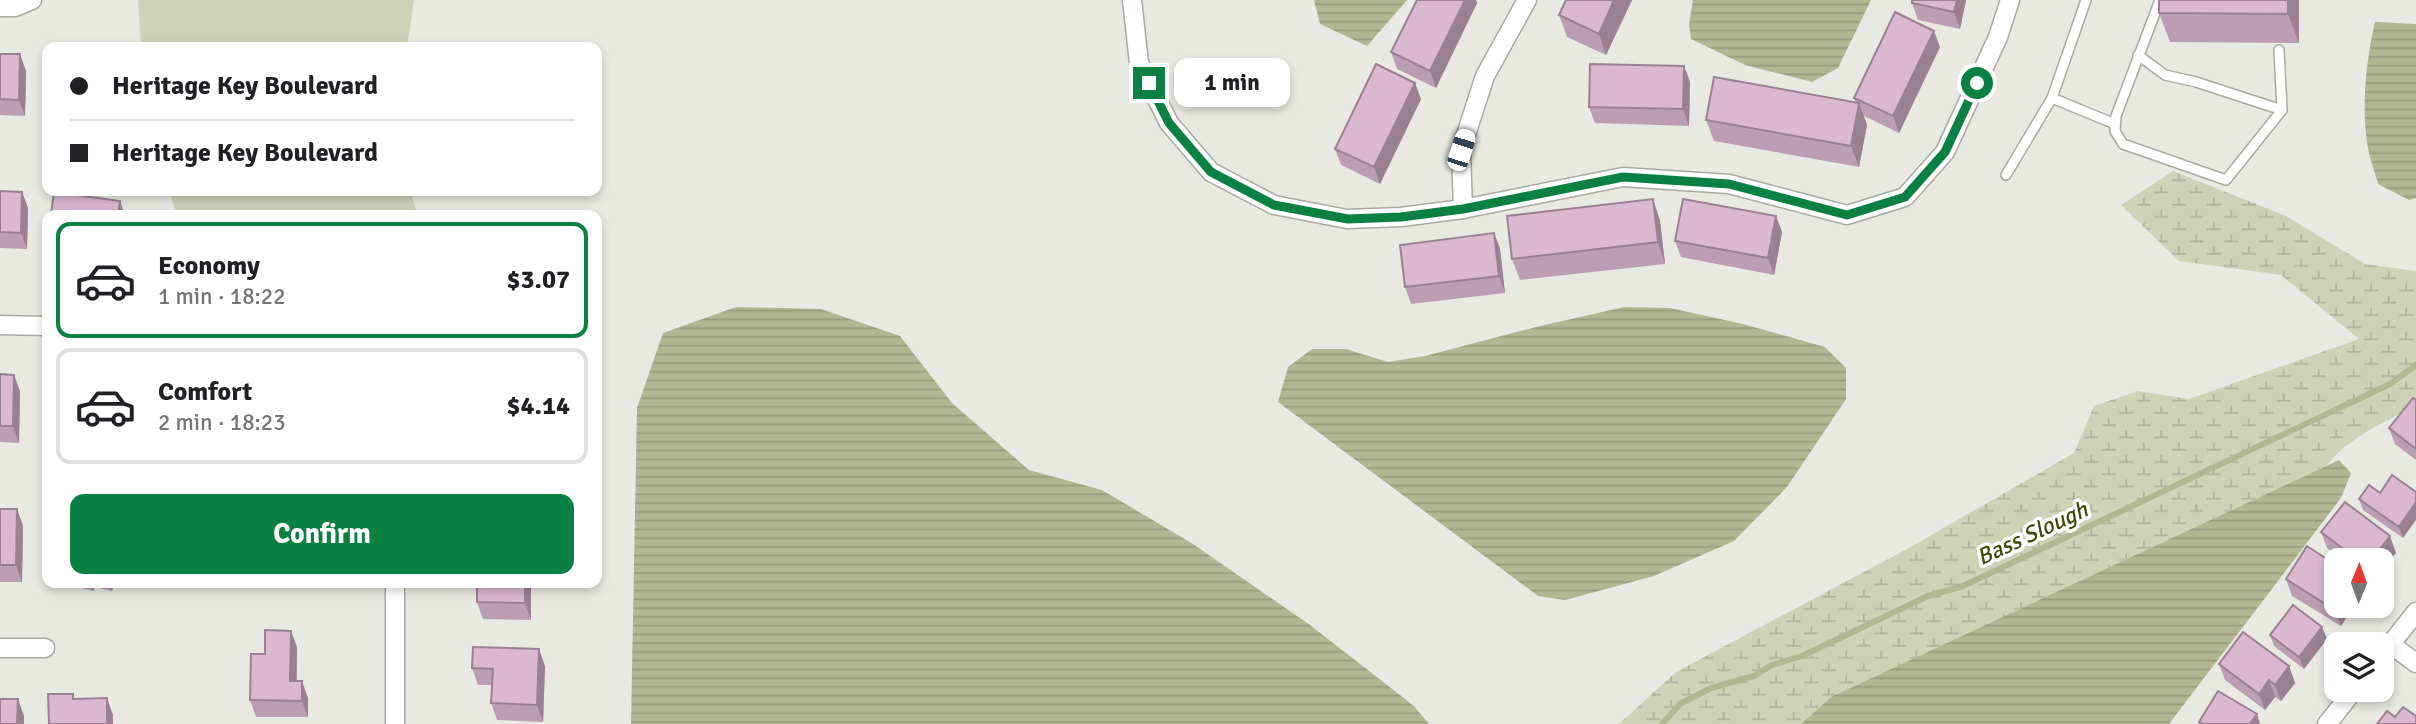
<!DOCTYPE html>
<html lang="en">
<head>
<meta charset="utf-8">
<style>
	body { margin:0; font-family:Signika,sans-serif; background:#f2f2f2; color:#202124; height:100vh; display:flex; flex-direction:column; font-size:26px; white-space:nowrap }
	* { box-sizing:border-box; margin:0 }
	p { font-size:23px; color:#757577 }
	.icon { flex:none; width:38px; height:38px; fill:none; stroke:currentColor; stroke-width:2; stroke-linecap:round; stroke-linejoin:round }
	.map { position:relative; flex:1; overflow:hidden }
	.details { position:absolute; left:42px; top:210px; width:560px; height:378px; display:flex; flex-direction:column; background:#fff; border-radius:14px; box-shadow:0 4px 10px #0003 }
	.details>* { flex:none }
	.guide { position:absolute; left:42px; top:42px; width:560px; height:154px; border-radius:14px; box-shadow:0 4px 10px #0003; display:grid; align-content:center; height:154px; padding:0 28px; background:#fff }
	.needle { width:46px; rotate:1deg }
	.controls { position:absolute; left:2324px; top:548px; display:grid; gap:14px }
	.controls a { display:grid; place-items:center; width:70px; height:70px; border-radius:14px; background:#fff; box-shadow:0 4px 10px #0003; font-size:35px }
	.end { position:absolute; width:32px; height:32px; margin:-16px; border:9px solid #0b8043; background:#fff; box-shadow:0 0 0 4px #fff }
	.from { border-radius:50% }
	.bubble { position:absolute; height:49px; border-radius:14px; background:#fff; box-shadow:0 4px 10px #0003; font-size:23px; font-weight:700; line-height:49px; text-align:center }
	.car { position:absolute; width:21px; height:42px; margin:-21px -10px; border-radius:9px; box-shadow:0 0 5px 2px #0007; background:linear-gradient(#fff 24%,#345 0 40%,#fff 0 76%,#345 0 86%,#fff 0) }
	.guide b { display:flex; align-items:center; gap:24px; height:66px; font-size:26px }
	.guide b+b { border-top:2px solid #e0e0e0 }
	.guide i { width:18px; height:18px; background:#202124 }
	ul { padding:12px 0 0; list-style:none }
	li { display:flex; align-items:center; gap:21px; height:116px; margin:0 14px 10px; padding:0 14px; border:4px solid #e0e0e0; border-radius:14px }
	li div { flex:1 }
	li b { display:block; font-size:26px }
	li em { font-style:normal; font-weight:700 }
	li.active { border-color:#0b8043 }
	li>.icon { width:63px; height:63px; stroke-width:1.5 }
	.action { display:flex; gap:14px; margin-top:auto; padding:14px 28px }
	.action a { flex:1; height:80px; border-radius:14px; background:#0b8043; color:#fff; font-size:28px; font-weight:700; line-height:80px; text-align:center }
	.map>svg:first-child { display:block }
	.green { fill:#ced2b7 }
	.wetland { fill:url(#wetland-marsh) }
	.water { fill:url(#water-rules) }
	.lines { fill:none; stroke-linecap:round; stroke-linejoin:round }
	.stream { stroke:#b2b793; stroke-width:6 }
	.service-casing { stroke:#a9aaa3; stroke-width:12 }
	.minor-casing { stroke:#a9aaa3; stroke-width:21 }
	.service { stroke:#fff; stroke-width:9 }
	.minor { stroke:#fff; stroke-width:18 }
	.wall { fill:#bb9eb3 }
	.shaded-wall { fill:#998192 }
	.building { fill:#dab8d0; stroke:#998192; stroke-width:2 }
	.route { stroke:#0b8043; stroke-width:9 }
	.labels { text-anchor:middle; stroke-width:7; stroke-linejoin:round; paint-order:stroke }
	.water-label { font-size:23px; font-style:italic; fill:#42470b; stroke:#fffffe }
</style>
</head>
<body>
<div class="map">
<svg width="2416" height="724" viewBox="0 0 2416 724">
	<defs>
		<pattern id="wetland-marsh" width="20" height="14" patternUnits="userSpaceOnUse" patternTransform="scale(1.75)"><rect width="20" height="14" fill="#ced2b7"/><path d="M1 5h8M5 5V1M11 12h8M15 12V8" fill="none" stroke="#b0b39c"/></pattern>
		<pattern id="water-rules" width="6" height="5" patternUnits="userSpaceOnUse" patternTransform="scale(1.75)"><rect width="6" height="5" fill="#b2b793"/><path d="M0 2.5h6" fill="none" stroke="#989c7e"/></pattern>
	</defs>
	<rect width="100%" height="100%" fill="#e8e9e2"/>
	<g class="green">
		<polygon points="138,0 414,0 407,47 141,47"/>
		<polygon points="169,191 410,191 418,215 177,215"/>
	</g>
	<path class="wetland" d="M2173,171L2286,216L2365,264L2416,271V406C2384,422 2348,438 2326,466L1831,697L1801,724H1619L1676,672L1907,549L2074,453L2094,406L2138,391L2189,399L2359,339L2281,275L2179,261L2121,205Z"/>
	<g class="water">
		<polygon points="1314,0 1407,0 1367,46 1320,24"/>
		<polygon points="1693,0 1871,0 1838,68 1812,82 1745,65 1691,39 1689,25"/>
		<path d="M2375,22L2416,24V198L2409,200L2378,184C2375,172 2370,160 2368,148C2361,107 2366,62 2375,22Z"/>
		<polygon points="736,307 821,309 900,336 952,403 1029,470 1102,490 1193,544 1310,625 1414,706 1429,724 631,724 637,408 663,333"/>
		<polygon points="1624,307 1670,308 1743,324 1825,347 1846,368 1846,399 1787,487 1734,541 1654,576 1565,600 1538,596 1278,402 1288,367 1312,349 1346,349 1388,362 1425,356 1536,327"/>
		<polygon points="2339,460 2351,473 2341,498 2169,724 1801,724 1831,697"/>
	</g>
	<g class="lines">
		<polyline class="stream" points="1662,724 1680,704 1711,688 1754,676 1772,665 1802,656 1928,596 1963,586 2390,384 2416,365"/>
		<defs>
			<g id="service">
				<polyline points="2160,0 2116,116 2115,131 2123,144 2226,180 2282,110 2279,50"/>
				<polyline points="2138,55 2165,75 2196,82 2282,110"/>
				<polyline points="2052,98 2115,124"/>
				<polyline points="2006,175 2052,98 2086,0"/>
			</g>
			<g id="minor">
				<polyline points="1132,0 1139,63 1169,123 1211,172 1274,205 1347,219 1401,217 1463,209 1623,177 1729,184 1847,215 1905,197 1945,152 1998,37 2010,0"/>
				<polyline points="0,7 15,7 32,0"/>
				<polyline points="1463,209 1461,150 1485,76 1527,0"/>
				<polyline points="0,325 47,326"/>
				<polyline points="2390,644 2416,663"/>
				<polyline points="0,648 45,648"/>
				<polyline points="2382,655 2416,612"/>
				<polyline points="395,724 395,583"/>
				<polyline points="2327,724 2354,690"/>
			</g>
		</defs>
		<use href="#service" class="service-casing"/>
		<use href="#minor" class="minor-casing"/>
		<use href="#service" class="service"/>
		<use href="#minor" class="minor"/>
	</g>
	<g class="wall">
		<polygon points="1417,0 1476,0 1477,3 1436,88 1397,69 1391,52"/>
		<polygon points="1566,0 1632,0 1606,55 1567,37 1559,15"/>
		<polygon points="1912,0 1966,0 1960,29 1918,20 1912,3"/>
		<polygon points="2299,0 2299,43 2170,42 2159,13"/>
		<polygon points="1940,47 1899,133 1864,116 1867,125 1859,167 1714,141 1706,120 1856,103 1854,98"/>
		<polygon points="0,54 26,71 25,116 0,115"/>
		<polygon points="1684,66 1690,82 1689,126 1595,123 1589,107"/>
		<polygon points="1421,99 1380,184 1341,165 1335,149"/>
		<polygon points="0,191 22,192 28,208 27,249 0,248"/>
		<polygon points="1653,199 1660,221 1665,264 1520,280 1512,259"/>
		<polygon points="1782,232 1774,275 1681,257 1675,241"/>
		<polygon points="1494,233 1500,249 1505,293 1411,304 1405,287"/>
		<polygon points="0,374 20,391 19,443 0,442"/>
		<polygon points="2416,400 2416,460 2395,444 2389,428"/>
		<polygon points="2392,475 2403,538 2363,510 2359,499 2380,493"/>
		<polygon points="0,509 17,509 23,526 22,582 0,582"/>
		<polygon points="2321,532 2396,553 2382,570 2382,560 2343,560 2327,548"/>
		<polygon points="2286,579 2336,606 2354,606 2341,626 2292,596"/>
		<polygon points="62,583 114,583 112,591 95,587 93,591"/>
		<polygon points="477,583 531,583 531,620 483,619 477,602"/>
		<polygon points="2322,627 2327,639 2304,669 2274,646 2270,635"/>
		<polygon points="297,647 297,681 308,698 308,717 256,717 250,700 265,654"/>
		<polygon points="2219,664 2289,666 2295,683 2281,701 2275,697 2265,710 2225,680"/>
		<polygon points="545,666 543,722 497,720 491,703 492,685 478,685 472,668"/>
	</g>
	<g class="shaded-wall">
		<polygon points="1465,0 1476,0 1477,3 1436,88 1430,71"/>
		<polygon points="1614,0 1632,0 1606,55 1599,34"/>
		<polygon points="1957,0 1966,0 1960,29 1954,12"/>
		<polygon points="2288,0 2299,0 2299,43 2288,14"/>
		<polygon points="1934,31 1940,47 1899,133 1893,116"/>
		<polygon points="20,54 26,71 25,116 19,100"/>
		<polygon points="1684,66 1690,82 1689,126 1683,109"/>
		<polygon points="1415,83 1421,99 1380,184 1374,167"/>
		<polygon points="1859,103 1867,125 1859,167 1851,146"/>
		<polygon points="22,192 28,208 27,249 21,233"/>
		<polygon points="1653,199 1660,221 1665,264 1658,242"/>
		<polygon points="120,201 125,215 118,215"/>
		<polygon points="1776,216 1782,232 1774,275 1768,258"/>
		<polygon points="1494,233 1500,249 1505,293 1499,276"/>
		<polygon points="14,375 20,391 19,443 13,426"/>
		<polygon points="2416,502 2416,520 2403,538 2399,527"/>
		<polygon points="17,509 23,526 22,582 16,565"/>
		<polygon points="2390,536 2396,553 2382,570 2382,560 2371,560"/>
		<polygon points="90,583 93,583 95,587 93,591"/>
		<polygon points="109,583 114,583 112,591"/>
		<polygon points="525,583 531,583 531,620 525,603"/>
		<polygon points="2337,606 2354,606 2341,626 2335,610"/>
		<polygon points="2322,627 2327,639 2304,669 2299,657"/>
		<polygon points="291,631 297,647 296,697 290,681"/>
		<polygon points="539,649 545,666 543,722 537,705"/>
		<polygon points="2289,666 2295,683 2281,701 2275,685"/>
		<polygon points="2269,680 2275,697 2265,710 2259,694"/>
		<polygon points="302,681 308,698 308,717 302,701"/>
		<polygon points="107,698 113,715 113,724 107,724"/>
		<polygon points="18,699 24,716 24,724 17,724"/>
		<polygon points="2257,714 2260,724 2250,724"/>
	</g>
	<g class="building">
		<polygon points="1417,0 1465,0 1430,71 1391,52"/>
		<polygon points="1566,0 1614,0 1599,34 1559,15"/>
		<polygon points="1912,0 1957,0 1954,12 1912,3"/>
		<polygon points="2159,0 2288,0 2288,14 2159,13"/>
		<polygon points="1895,12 1934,31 1893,116 1854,98"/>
		<polygon points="0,54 20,54 19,100 0,99"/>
		<polygon points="1376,64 1415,83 1374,167 1335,149"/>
		<polygon points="1590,64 1684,66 1683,109 1589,107"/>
		<polygon points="1714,77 1859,103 1851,146 1706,120"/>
		<polygon points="0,191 22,192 21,233 0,232"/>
		<polygon points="54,192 120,201 118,215 51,215"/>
		<polygon points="1653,199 1658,242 1512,259 1507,216"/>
		<polygon points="1683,199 1776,216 1768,258 1675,241"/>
		<polygon points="1494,233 1499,276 1405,287 1400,245"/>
		<polygon points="0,374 14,375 13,426 0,426"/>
		<polygon points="2413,398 2416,400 2416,449 2389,428"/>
		<polygon points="2392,475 2416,492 2416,502 2399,527 2359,499 2369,485 2380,493"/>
		<polygon points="2345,502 2390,536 2371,560 2358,560 2321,532"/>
		<polygon points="0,509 17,509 16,565 0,565"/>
		<polygon points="2307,546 2336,565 2336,606 2337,606 2335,610 2286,579"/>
		<polygon points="47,550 47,564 44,563"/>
		<polygon points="477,583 525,583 525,603 477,602"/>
		<polygon points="2293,605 2322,627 2299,657 2270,635"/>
		<polygon points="265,630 291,631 290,681 302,681 302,701 250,700 251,654 265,654"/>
		<polygon points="2243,632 2289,666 2275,685 2269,680 2259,694 2219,664"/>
		<polygon points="473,647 539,649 537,705 491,703 493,669 472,668"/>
		<polygon points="2218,691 2257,714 2250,724 2203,724 2199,722"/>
		<polygon points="48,694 73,694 73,699 107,698 107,724 49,724"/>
		<polygon points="0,699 18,699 17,724 0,724"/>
		<polygon points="2403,707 2416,716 2416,724 2377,724 2387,711 2395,717"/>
	</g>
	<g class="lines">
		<polyline class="route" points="1149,83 1169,123 1211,172 1274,205 1348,219 1401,217 1463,209 1623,177 1729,184 1847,215 1905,197 1945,152 1977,83"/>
	</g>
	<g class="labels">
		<g class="water-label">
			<text transform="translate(2032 533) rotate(-25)" y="8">Bass Slough</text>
		</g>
	</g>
</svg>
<div class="controls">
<a><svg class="needle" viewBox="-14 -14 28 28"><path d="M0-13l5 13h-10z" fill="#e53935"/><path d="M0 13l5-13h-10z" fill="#757577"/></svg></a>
<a><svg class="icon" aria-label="layers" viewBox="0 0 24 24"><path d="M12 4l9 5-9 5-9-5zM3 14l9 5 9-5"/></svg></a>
</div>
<i class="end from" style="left:1977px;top:83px"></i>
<i class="end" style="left:1149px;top:83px"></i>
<div class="bubble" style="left:1174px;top:58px;width:116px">1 min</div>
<i class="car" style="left:1461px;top:150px;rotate:18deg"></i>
<div class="guide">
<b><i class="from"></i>Heritage Key Boulevard</b>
<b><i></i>Heritage Key Boulevard</b>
</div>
<section class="details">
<ul>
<li class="active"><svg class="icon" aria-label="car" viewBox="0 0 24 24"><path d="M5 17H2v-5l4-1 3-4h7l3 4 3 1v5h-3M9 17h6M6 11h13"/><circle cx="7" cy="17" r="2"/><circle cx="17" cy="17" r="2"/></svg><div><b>Economy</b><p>1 min · 18:22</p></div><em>$3.07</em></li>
<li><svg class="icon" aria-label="car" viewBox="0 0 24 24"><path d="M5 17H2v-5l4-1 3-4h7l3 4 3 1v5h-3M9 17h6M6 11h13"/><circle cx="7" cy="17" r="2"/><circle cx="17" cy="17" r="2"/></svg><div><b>Comfort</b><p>2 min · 18:23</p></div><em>$4.14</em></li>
</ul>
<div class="action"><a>Confirm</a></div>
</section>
</div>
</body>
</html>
